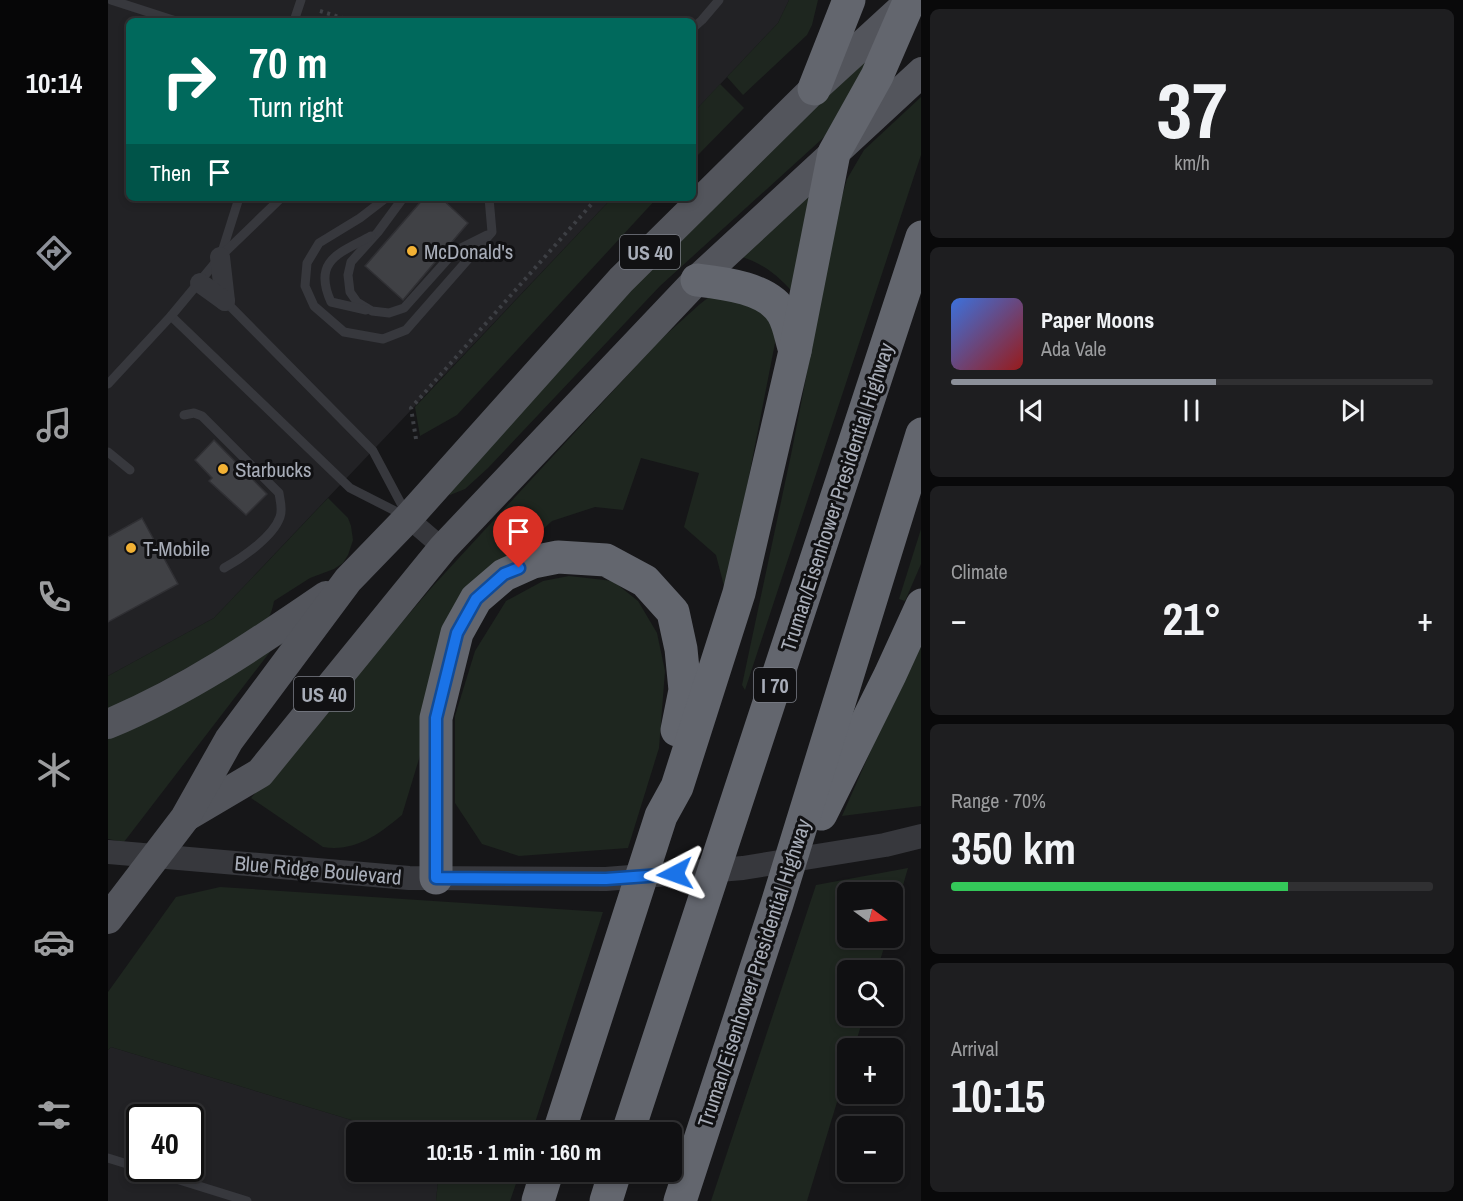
<!DOCTYPE html>
<meta charset="utf-8">
<style>
:root{--surface:#101012;--page:#1e1e20;--text:#f1f3f6;--muted:#9c9d9f;--line:#303032;--accent:#8c9099}
body{margin:0;font-family:"Archivo Narrow",sans-serif;background:var(--page);color:var(--text);height:100vh;display:flex;flex-direction:column;font-size:22px;white-space:nowrap}
*{box-sizing:border-box;margin:0}
p{font-size:20px;color:var(--muted)}
.icon{flex:none;width:33px;height:33px;fill:none;stroke:currentColor;stroke-width:2;stroke-linecap:round;stroke-linejoin:round}
.map{position:relative;flex:1;overflow:hidden}
.sheet{display:flex;flex-direction:column;gap:9px;padding:9px;background:#09090a;width:542px}
.sheet>*{flex:none}
.top-card{position:absolute;left:18px;top:18px;width:570px;height:183px;border-radius:9px;box-shadow:0 3px 9px #0003,0 0 0 2px var(--line);background:#00695c;color:#fff;overflow:hidden}
.needle{width:39px;rotate:105deg}
.fabs{position:absolute;left:729px;top:882px;display:grid;gap:12px}
.fabs a{display:grid;place-items:center;width:66px;height:66px;border-radius:9px;background:var(--surface);box-shadow:0 3px 9px #0003,0 0 0 2px var(--line);font-size:30px}
.speed{position:absolute;left:18px;top:1104px;display:flex;gap:12px;font-size:30px;font-weight:700;text-align:center}
.speed>*{display:grid;place-content:center;width:78px;height:78px;border-radius:50%;background:var(--surface);box-shadow:0 3px 9px #0003,0 0 0 2px var(--line);line-height:1}
.speed .limit{border:3px solid #111;border-radius:9px;background:#fff;color:#111}
.pin{position:absolute;display:grid;place-items:center;width:51px;height:51px;color:#fff;margin:-62px -26px;border-radius:50% 50% 50% 0;rotate:-45deg;box-shadow:0 0 6px #0007}
.pin .icon{rotate:45deg}
.me{position:absolute;width:66px;margin:-33px;rotate:266deg;stroke-linejoin:round;filter:drop-shadow(0 0 4px #0008)}
.turn{display:flex;align-items:center;gap:21px;height:126px;padding:0 24px;font-size:27px}
.turn .icon{width:78px;height:78px;stroke-width:2.5}
.turn b{display:block;font-size:42px;line-height:51px}
.then{display:flex;align-items:center;height:57px;padding:0 24px;background:#0003;gap:12px;font-size:22px}
.big{font-size:45px;font-weight:800;line-height:1.1}
.sheet .tile{flex:1;display:flex;flex-direction:column;justify-content:center;gap:9px;min-width:0;padding:0 21px;border-radius:9px;background:var(--page)}
.sheet .dial{align-items:center;gap:0}
.dial b{font-size:78px;line-height:1}
.song{display:flex;align-items:center;gap:18px}
.cover{width:72px;height:72px;border-radius:9px;background:linear-gradient(135deg,hsl(220 70% 55%),hsl(0 70% 35%))}
.played{height:6px;border-radius:3px;background:linear-gradient(90deg,var(--accent) 55%,var(--line) 55%)}
.keys{display:flex;justify-content:space-around;direction:ltr}
.heat{display:flex;justify-content:space-between;align-items:center;font-size:33px;direction:ltr}
.charge{height:9px;border-radius:4px;background:linear-gradient(90deg,#34c759 70%,var(--line) 0)}
.trip{position:absolute;left:238px;top:1122px;width:336px;height:60px;border-radius:9px;background:var(--surface);box-shadow:0 3px 9px #0003,0 0 0 2px var(--line);font-weight:800;line-height:60px;text-align:center}
main{display:flex;flex:1;min-height:0}
.menu{display:flex;flex-direction:column;width:108px;justify-content:space-around;align-items:center;background:#060607;color:var(--muted)}
.menu .icon{width:42px;height:42px}
.menu .selected{color:var(--accent)}
.menu b{font-size:27px;color:var(--text)}
.map>svg:first-child{display:block}
.built{fill:#222225;fill-rule:evenodd}
.green{fill:#1e261f}
.building{fill:#404145;stroke:#303034;stroke-width:1.5}
.lines{fill:none;stroke-linecap:round;stroke-linejoin:round}
.path{stroke:#3d3f44;stroke-width:4;stroke-dasharray:3 4.5;stroke-linecap:butt}
.service{stroke:#37383d;stroke-width:9}
.minor{stroke:#37383d;stroke-width:20}
.tertiary{stroke:#37383d;stroke-width:24}
.primary{stroke:#53555c;stroke-width:30}
.motorway{stroke:#63666e;stroke-width:33}
.route-casing{stroke:#114b97;stroke-width:15}
.route{stroke:#1a73e8;stroke-width:10}
.poi-dot{fill:#f2b134;stroke:#111113;stroke-width:2}
.labels{text-anchor:middle;dominant-baseline:central;stroke-width:6;stroke-linejoin:round;paint-order:stroke}
.shield{fill:#111113;stroke:#7b7e86;stroke-width:1.5}
.shield-label{font-size:20px;font-weight:bold;fill:#a8adb8}
.poi-label{font-size:21px;fill:#a8adb8;stroke:#111113;text-anchor:start}
.street-label{font-size:21px;fill:#a8adb8;stroke:#111113}
</style>
<main>
<nav class="menu">
<b>10:14</b>
<svg class="icon selected" aria-label="directions" viewBox="0 0 24 24"><path d="M12 3l9 9-9 9-9-9zM9 14v-3h6M13 9l2 2-2 2"/></svg>
<svg class="icon" aria-label="music" viewBox="0 0 24 24"><path d="M9 18V5l10-2v13"/><circle cx="6" cy="18" r="3"/><circle cx="16" cy="16" r="3"/></svg>
<svg class="icon" aria-label="phone" viewBox="0 0 24 24"><path d="M5 4h4l2 5-3 2q2 4 5 5l2-3 5 2v4C11 20 4 13 5 4z"/></svg>
<svg class="icon" aria-label="climate" viewBox="0 0 24 24"><path d="M12 3v18M4 7l16 10M4 17L20 7"/></svg>
<svg class="icon" aria-label="car" viewBox="0 0 24 24"><path d="M5 17H2v-5l4-1 3-4h7l3 4 3 1v5h-3M9 17h6M6 11h13"/><circle cx="7" cy="17" r="2"/><circle cx="17" cy="17" r="2"/></svg>
<svg class="icon" aria-label="filters" viewBox="0 0 24 24"><path d="M4 7h16M4 17h16"/><circle cx="9" cy="7" r="2"/><circle cx="15" cy="17" r="2"/></svg>
</nav>
<div class="map">
<svg width="814" height="1201" viewBox="0 0 814 1201">
<rect width="100%" height="100%" fill="#161618"/>
<!-- built -->
<g class="built">
<polygon points="0,0 681,0 670,23 585,113 585,21 21,21 21,198 504,198 106,618 0,676"/>
<path d="M3,1047L283,1132H249V1172H331L328,1201H0V1050ZM32,1118H82V1168H32Z"/>
</g>
<!-- green -->
<g class="green">
<polygon points="681,0 710,0 704,25 699,35 635,95 619,77 670,23"/>
<polygon points="785,27 725,129 552,286 380,468 357,489 342,495 340,492 562,246"/>
<polygon points="612,84 636,108 585,160 585,113"/>
<polygon points="813,97 813,155 637,690 634,685 684,450 731,207 739,179 756,150"/>
<path d="M712,183L689,297C673,278 656,263 631,256Z"/>
<polygon points="504,198 549,198 349,415 312,436 307,407"/>
<path d="M614,295L656,311L667,331V343L618,594L608,555L576,527L591,473L533,458L515,510L487,507L444,521L399,562L354,617L294,815C270,835 247,852 215,847L143,798L325,586L552,340L592,304L601,297Z"/>
<path d="M220,498L240,518L243,526L245,540L240,555L235,563L226,569L202,578L166,601C164,612 161,620 152,628L0,711V676L106,618Z"/>
<polygon points="813,529 813,564 797,601 791,599"/>
<polygon points="461,576 505,581 530,601 549,633 557,671 551,748 520,848 411,856 374,844 347,803 347,716 367,651 398,601 435,581"/>
<polygon points="813,636 813,806 734,816"/>
<polygon points="168,644 16,842 0,839 0,737"/>
<polygon points="800,868 785,920 784,892 740,892 740,938 779,938 769,970 740,970 740,1016 756,1016 746,1048 740,1048 739,1069 699,1201 603,1201 708,885"/>
<polygon points="112,887 495,912 424,1132 283,1132 3,1047 0,1050 0,992 68,897"/>
<polygon points="331,1172 412,1172 402,1201 328,1201"/>
</g>
<!-- building -->
<g class="building">
<polygon points="316,198 333,198 360,223 295,300 257,266"/>
<polygon points="106,440 159,494 138,515 101,481 104,478 87,460"/>
<polygon points="34,518 70,584 0,622 0,537"/>
</g>
<g class="lines">
<!-- path -->
<g class="path">
<polyline points="212,11 244,21"/>
<polyline points="308,439 303,408 489,198"/>
</g>
<!-- service -->
<g class="service">
<polyline points="3,0 68,21"/>
<polyline points="186,21 193,0"/>
<polyline points="585,28 594,20 611,0"/>
<polyline points="278,198 252,218 211,243 199,263 197,286 206,306 236,332 275,339 298,330 384,232 381,198"/>
<polyline points="295,198 270,232 243,262 240,275 242,292 249,302 264,311 281,313 296,308 347,251 379,235"/>
<polyline points="113,255 131,198"/>
<polyline points="117,301 265,451 298,513"/>
<path d="M258,310L223,302C204,260 232,253 263,236"/>
<polyline points="63,316 242,488 297,516"/>
<polyline points="0,384 63,316 112,257 173,198"/>
<path d="M76,415L86,413L94,416L171,493C172,501 175,509 172,517C165,537 134,558 116,568"/>
<polyline points="0,452 22,470"/>
<polyline points="0,1158 32,1168"/>
<polyline points="33,1168 139,1201"/>
</g>
<!-- minor -->
<g class="minor">
<polyline points="112,257 117,301"/>
<polyline points="92,283 117,301"/>
<polyline points="300,518 335,548"/>
</g>
<!-- tertiary -->
<polyline class="tertiary" points="0,852 301,878 498,879 635,868 777,845 814,836"/>
<!-- primary -->
<g class="primary">
<path d="M0,724C79,691 148,644 218,596"/>
<polyline points="79,816 152,773 335,548 589,280 814,72"/>
<polyline points="0,919 77,818 121,740 240,580 300,518 513,280 706,89 801,2"/>
</g>
<!-- motorway -->
<g class="motorway">
<polyline points="706,89 741,0"/>
<path d="M589,280C615,283 661,288 675,314C681,324 683,339 687,351"/>
<polyline points="713,814 782,675 814,605"/>
<polyline points="328,878 328,718 349,633 368,599 396,575 425,562 450,557 498,560 537,581 565,612 573,649 577,690 569,730"/>
<polyline points="451,1132 553,816 569,787 631,593 687,351 726,153 769,76 801,2"/>
<polyline points="520,1132 814,237"/>
<polyline points="430,1201 439,1172"/>
<polyline points="498,1201 507,1172"/>
<polyline points="572,1201 669,904 814,434"/>
</g>
</g>
<g class="lines">
<defs>
<polyline id="route" points="411,568 396,574 368,599 349,633 328,718 328,878 498,879 567,874"/>
</defs>
<!-- route casing -->
<use href="#route" class="route-casing"/>
<!-- route -->
<use href="#route" class="route"/>
</g>
<!-- markers -->
<g class="poi-dot">
<circle cx="304" cy="251" r="6"/>
<circle cx="115" cy="469" r="6"/>
<circle cx="23" cy="548" r="6"/>
</g>
<g class="labels">
<!-- shield labels -->
<g class="shield">
<rect x="512" y="235" width="60" height="34" rx="4.5"/>
<rect x="646" y="668" width="42" height="34" rx="4.5"/>
<rect x="186" y="677" width="60" height="34" rx="4.5"/>
</g>
<g class="shield-label">
<text x="542" y="252">US 40</text>
<text x="667" y="685">I 70</text>
<text x="216" y="694">US 40</text>
</g>
<!-- poi labels -->
<g class="poi-label">
<text x="316" y="251">McDonald's</text>
<text x="127" y="469">Starbucks</text>
<text x="35" y="548">T-Mobile</text>
</g>
<!-- street labels -->
<g class="street-label">
<text transform="translate(729 497) rotate(-72)">Truman/Eisenhower Presidential Highway</text>
<text transform="translate(210 870) rotate(5)">Blue Ridge Boulevard</text>
<text transform="translate(646 973) rotate(-72)">Truman/Eisenhower Presidential Highway</text>
</g>
</g>
</svg>
<div class="fabs">
<a><svg class="needle" viewBox="-14 -14 28 28"><path d="M0-13l5 13h-10z" fill="#e53935"/><path d="M0 13l5-13h-10z" fill="#9c9d9f"/></svg></a>
<a><svg class="icon" aria-label="search" viewBox="0 0 24 24"><circle cx="10" cy="10" r="6"/><path d="M15 15l6 6"/></svg></a>
<a>+</a>
<a>−</a>
</div>
<div class="speed"><div class="limit">40</div></div>
<div class="pin" style="left:411px;top:568px;background:#d93025"><svg class="icon" aria-label="arrive" viewBox="0 0 24 24"><path d="M6 21V4h12l-3 4 3 4H6"/></svg></div>
<svg class="me" style="left:567px;top:874px" viewBox="-20 -20 40 40"><path d="M0-17L14 15 0 8-14 15z" fill="#1a73e8" stroke="#fff" stroke-width="4"/></svg>
<div class="trip">10:15 · 1 min · 160 m</div>
<div class="top-card">
<div class="turn"><svg class="icon" aria-label="right" viewBox="0 0 24 24"><path d="M7 20v-9h11M14 6l5 5-5 5"/></svg><div><b>70 m</b>Turn right</div></div>
<div class="then">Then<svg class="icon" aria-label="arrive" viewBox="0 0 24 24"><path d="M6 21V4h12l-3 4 3 4H6"/></svg></div>
</div>
</div>
<section class="sheet">
<div class="tile dial"><b>37</b><p>km/h</p></div>
<div class="tile">
<div class="song"><i class="cover"></i><div><b>Paper Moons</b><p>Ada Vale</p></div></div>
<div class="played"></div>
<div class="keys"><svg class="icon" aria-label="previous" viewBox="0 0 24 24"><path d="M18 5L8 12l10 7zM5 5v14"/></svg><svg class="icon" aria-label="pause" viewBox="0 0 24 24"><path d="M8 5v14M16 5v14"/></svg><svg class="icon" aria-label="next" viewBox="0 0 24 24"><path d="M6 5l10 7-10 7zM19 5v14"/></svg></div>
</div>
<div class="tile"><p>Climate</p>
<div class="heat"><a>−</a><b class="big">21°</b><a>+</a></div>
</div>
<div class="tile"><p>Range · 70%</p><b class="big">350 km</b><div class="charge"></div></div>
<div class="tile"><p>Arrival</p><b class="big">10:15</b></div>
</section>
</main>
